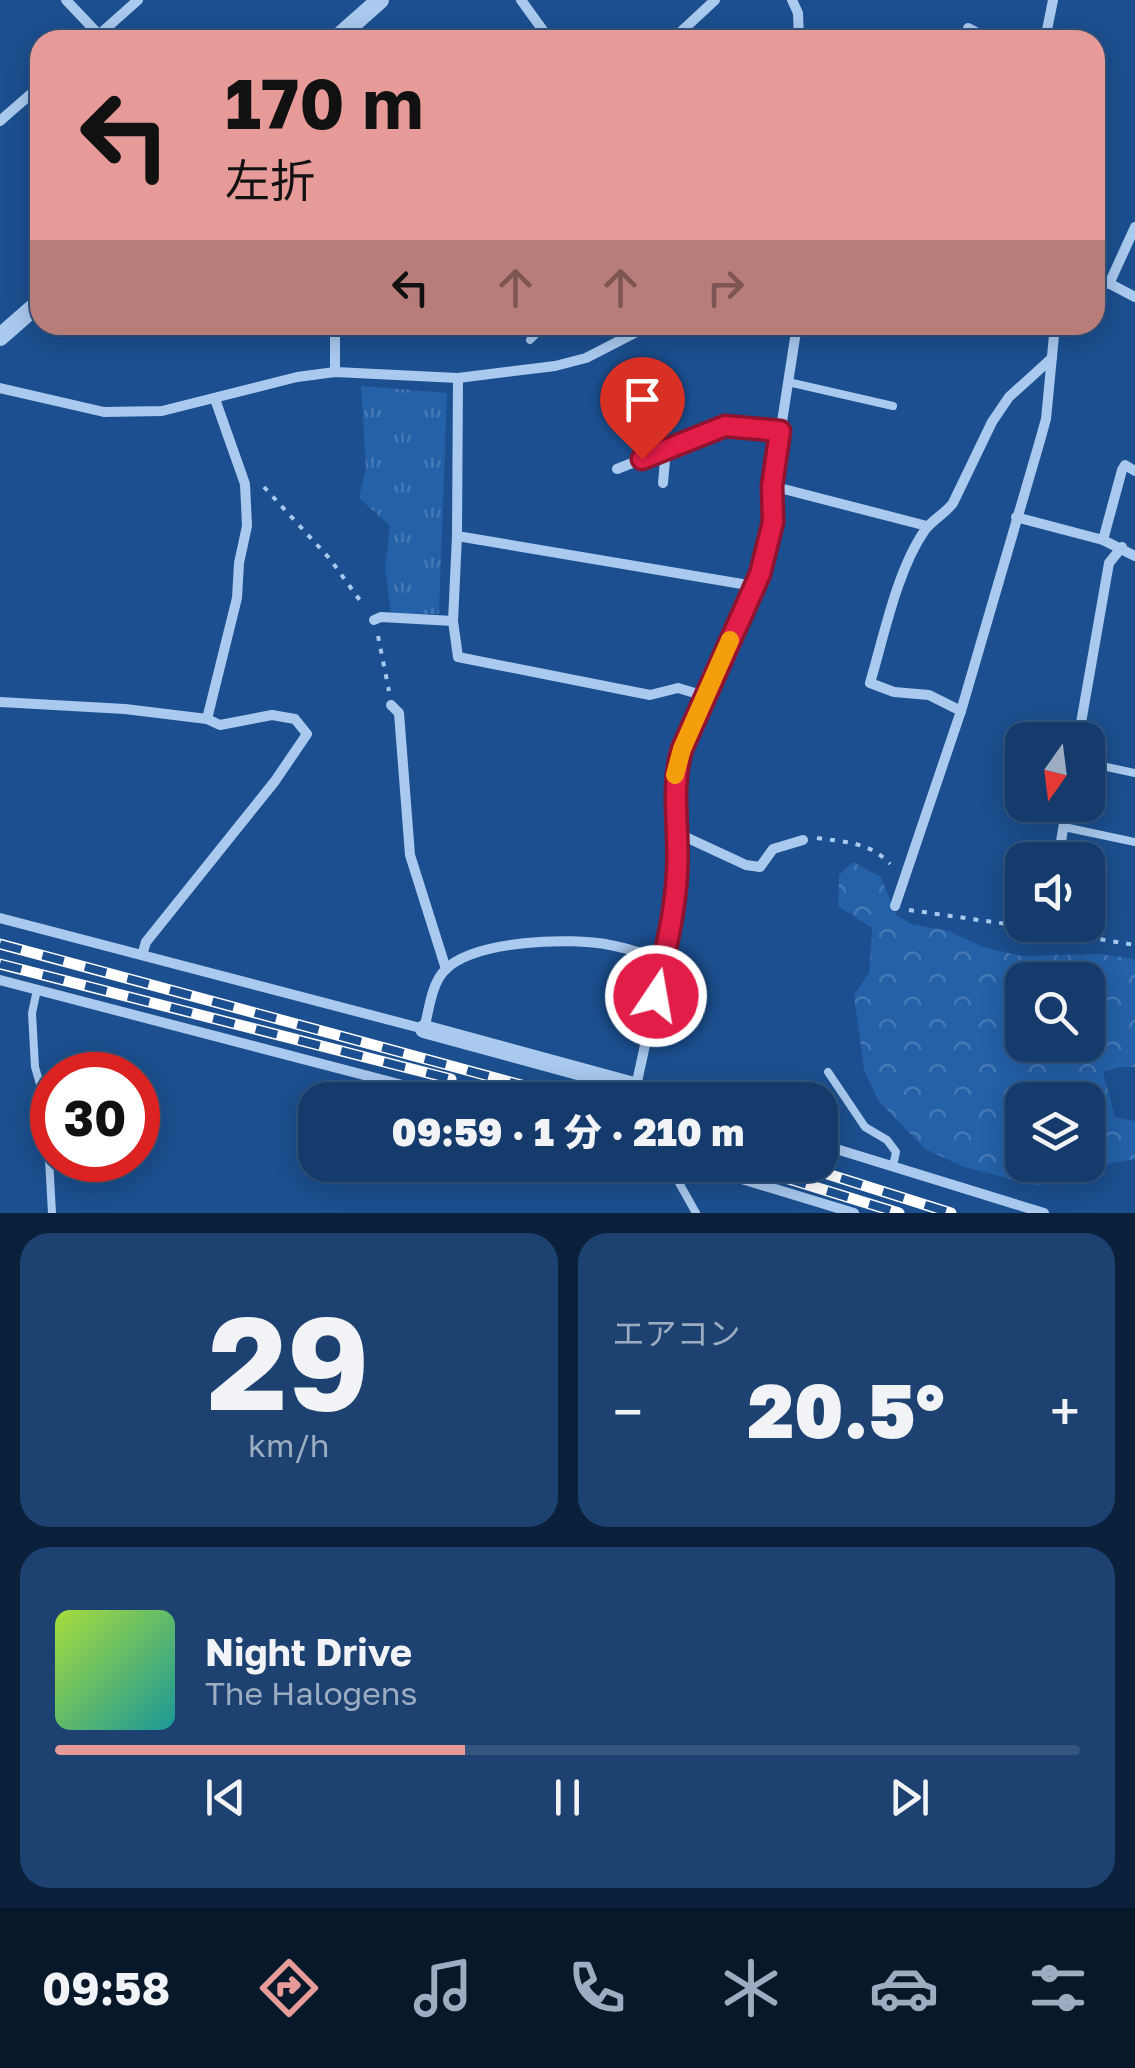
<!DOCTYPE html>
<html lang="ja">
<meta charset="utf-8">
<style>
:root{--surface:#143b6b;--page:#1d4271;--text:#f1f3f6;--muted:#9dadc1;--line:#33557e;--accent:#e69b98}
body{margin:0;font-family:"Golos Text","Noto Sans JP",sans-serif;background:var(--page);color:var(--text);height:100vh;display:flex;flex-direction:column;font-size:38px;white-space:nowrap}
*{box-sizing:border-box;margin:0}
p{font-size:32px;color:var(--muted)}
.icon{flex:none;width:55px;height:55px;fill:none;stroke:currentColor;stroke-width:2;stroke-linecap:round;stroke-linejoin:round}
.map{position:relative;height:1213px;overflow:hidden}
.drawer{display:flex;flex-direction:column;gap:20px;padding:20px;background:#0b203b;flex:1}
.drawer>*{flex:none}
.top-card{position:absolute;left:30px;top:30px;width:1075px;height:305px;border-radius:30px;box-shadow:0 5px 25px #0003,0 0 0 2px var(--line);background:#e69b98;color:#111;overflow:hidden}
.needle{width:65px;rotate:194deg}
.fabs{position:absolute;left:1005px;top:722px;display:grid;gap:20px}
.fabs a{display:grid;place-items:center;width:100px;height:100px;border-radius:20px;background:var(--surface);box-shadow:0 5px 25px #0003,0 0 0 2px var(--line);font-size:50px}
.speed{position:absolute;left:30px;top:1052px;display:flex;gap:20px;font-size:50px;font-weight:700;text-align:center}
.speed>*{display:grid;place-content:center;width:130px;height:130px;border-radius:50%;background:var(--surface);box-shadow:0 5px 25px #0003,0 0 0 2px var(--line);line-height:1}
.speed .limit{border:15px solid #d22;background:#fff;color:#111}
.pin{position:absolute;display:grid;place-items:center;width:85px;height:85px;color:#fff;margin:-102px -42px;border-radius:50% 50% 50% 0;rotate:-45deg;box-shadow:0 0 10px #0007}
.pin .icon{rotate:45deg}
.me{position:absolute;width:110px;margin:-55px;rotate:12deg;stroke-linejoin:round;filter:drop-shadow(0 0 8px #0008)}
.turn{display:flex;align-items:center;gap:35px;height:210px;padding:0 30px;font-size:45px}
.turn .icon{width:130px;height:130px;stroke-width:2.5}
.turn b{display:block;font-size:70px;line-height:85px}
.lanes{display:flex;align-items:center;height:95px;padding:0 30px;background:#0003;justify-content:center;gap:50px;direction:ltr}
.lanes .off{opacity:.35}
.big{font-size:75px;font-weight:800;line-height:1.1}
.drawer .widget{flex:1;display:flex;flex-direction:column;justify-content:center;gap:15px;min-width:0;padding:0 35px;border-radius:30px;background:var(--page)}
.drawer .dial{align-items:center;gap:0}
.dial b{font-size:130px;line-height:1}
.song{display:flex;align-items:center;gap:30px}
.cover{width:120px;height:120px;border-radius:15px;background:linear-gradient(135deg,hsl(80 70% 55%),hsl(180 70% 35%))}
.played{height:10px;border-radius:5px;background:linear-gradient(90deg,var(--accent) 40%,var(--line) 40%)}
.keys{display:flex;justify-content:space-around;direction:ltr}
.heat{display:flex;justify-content:space-between;align-items:center;font-size:55px;direction:ltr}
.drawer .tiles{flex:1;display:grid;gap:20px;grid-template-columns:1fr 1fr}
.widget:last-child{grid-column:span 2}
.trip{position:absolute;left:298px;top:1082px;width:540px;height:100px;border-radius:30px;background:var(--surface);box-shadow:0 5px 25px #0003,0 0 0 2px var(--line);font-weight:800;line-height:100px;text-align:center}
.menu{display:flex;height:160px;justify-content:space-around;align-items:center;background:#08182b;color:var(--muted)}
.menu .icon{width:70px;height:70px}
.menu .active{color:var(--accent)}
.menu b{font-size:45px;color:var(--text)}
.map>svg:first-child{display:block}
.forest{fill:url(#forest-crowns);fill-rule:evenodd}
.park{fill:url(#park-tufts)}
.lines{fill:none;stroke-linecap:round;stroke-linejoin:round}
.path{stroke:#a9c9ee;stroke-width:4;stroke-dasharray:5 8;stroke-linecap:butt}
.service{stroke:#a9c9ee;stroke-width:8}
.minor{stroke:#a9c9ee;stroke-width:10}
.tertiary{stroke:#a9c9ee;stroke-width:18}
.rail-casing{stroke:#fff;stroke-width:11}
.rail{stroke:#1b4f8f;stroke-width:8;stroke-dasharray:22;stroke-linecap:butt}
.route-casing{stroke:#92132f;stroke-width:25}
.route{stroke:#e11d48;stroke-width:18}
.slow{stroke:#f59e0b;stroke-width:18}
</style>
<div class="map">
<svg width="1135" height="1213" viewBox="0 0 1135 1213">
<defs>
<pattern id="forest-crowns" width="20" height="18" patternUnits="userSpaceOnUse" patternTransform="scale(2.5)"><rect width="20" height="18" fill="#2461a8"/><path d="M2 6a3 3 0 1 1 6 0M12 15a3 3 0 1 1 6 0" fill="none" stroke="#4579b5"/></pattern>
<pattern id="park-tufts" width="24" height="20" patternUnits="userSpaceOnUse" patternTransform="scale(2.5)"><rect width="24" height="20" fill="#2461a8"/><path d="M3 7l-1-3M5 7V3M7 7l1-3M15 17l-1-3M17 17v-4M19 17l1-3" fill="none" stroke="#4579b5"/></pattern>
</defs>
<rect width="100%" height="100%" fill="#1b4f8f"/>
<!-- forest -->
<path class="forest" d="M853,862L881,877L896,915L911,924L949,931L983,947L1021,956L1098,954L1135,959V1067H1121L1103,1072L1115,1117L1135,1121V1159L1065,1171L1039,1186L964,1167L925,1149L878,1100L864,1070L854,995L869,973L872,928L838,906L839,875ZM1022,980H1088V1045H1022ZM1022,1100H1088V1165H1022Z"/>
<!-- park -->
<polygon class="park" points="361,386 447,393 439,614 391,614 385,568 390,526 359,498 366,468"/>
<g class="lines">
<!-- path -->
<g class="path">
<polyline points="264,487 330,559 364,606"/>
<polyline points="378,636 389,691"/>
<path d="M817,838C845,842 870,842 890,864"/>
<polyline points="909,910 1028,927"/>
<polyline points="1062,933 1135,945"/>
</g>
<!-- service -->
<g class="service">
<polyline points="530,340 545,325"/>
<polyline points="788,382 893,406"/>
<polyline points="1088,763 1135,773"/>
<polyline points="1064,827 1135,842"/>
<polyline points="37,990 32,1013 35,1067 46,1105 52,1213"/>
<polyline points="828,1072 865,1127 887,1140 896,1152 893,1166"/>
<polyline points="669,1165 696,1213"/>
</g>
<!-- minor -->
<g class="minor">
<polyline points="66,0 103,39"/>
<polyline points="521,0 550,40"/>
<polyline points="792,0 798,13 799,40"/>
<polyline points="968,28 991,40"/>
<polyline points="93,40 138,0"/>
<polyline points="672,40 715,0"/>
<polyline points="1045,40 1053,0"/>
<polyline points="0,121 40,86"/>
<polyline points="1095,276 1135,297"/>
<polyline points="1109,284 1135,227"/>
<polyline points="335,325 335,372"/>
<polyline points="458,378 457,536 453,621 458,657 650,695 678,688 705,696"/>
<polyline points="0,388 104,412 162,411 297,377 335,372 458,378 555,366 586,358 650,325"/>
<polyline points="617,469 725,426 780,431"/>
<polyline points="663,483 666,449"/>
<polyline points="772,486 927,526"/>
<polyline points="1016,517 1103,540 1135,556"/>
<polyline points="457,536 754,586"/>
<polyline points="1103,540 1122,470 1125,465 1135,471"/>
<polyline points="374,620 381,617 453,621"/>
<polyline points="0,702 125,709 207,719 237,598 239,563 247,526 245,484 215,399"/>
<polyline points="391,705 399,713 410,855 446,969"/>
<path d="M961,711L929,695L894,692L870,683C884,636 897,570 925,530C933,519 945,514 953,503L992,422L1009,397L1052,358"/>
<polyline points="1078,740 1109,563 1122,547"/>
<polyline points="677,833 746,865 760,867 773,849 803,840"/>
<polyline points="1058,860 1067,805"/>
<polyline points="895,906 961,711 1039,444 1046,419 1055,325"/>
<path d="M0,918L424,1029C429,1011 431,984 445,970C474,940 571,937 610,945C628,948 646,955 663,960"/>
<polyline points="1046,930 1047,925"/>
<polyline points="142,955 146,942 275,781 307,734 295,719 272,715 220,725 207,719"/>
<polyline points="0,980 460,1100"/>
<polyline points="637,1087 678,1100"/>
<polyline points="633,1100 673,917 677,871 675,772 681,749 759,574 773,522 772,486 797,325"/>
<polyline points="820,1144 1044,1213"/>
<polyline points="696,1165 854,1213"/>
</g>
<!-- tertiary -->
<g class="tertiary">
<polyline points="335,40 380,0"/>
<polyline points="0,337 40,302"/>
<polyline points="424,1029 637,1087"/>
</g>
<defs>
<g id="rail">
<polyline points="0,944 577,1100"/>
<polyline points="0,964 451,1079"/>
<polyline points="743,1165 899,1213"/>
<polyline points="799,1165 951,1213"/>
</g>
</defs>
<!-- rail casing -->
<use href="#rail" class="rail-casing"/>
<!-- rail -->
<use href="#rail" class="rail"/>
</g>
<g class="lines">
<defs>
<path id="route" d="M642,459L725,426L780,431L772,486L773,522L760,574L682,749C670,789 680,831 677,873C675,915 664,955 656,996"/>
</defs>
<!-- route casing -->
<use href="#route" class="route-casing"/>
<!-- route -->
<use href="#route" class="route"/>
<!-- slow -->
<polyline class="slow" points="675,775 682,749 730,640"/>
</g>
</svg>
<div class="fabs">
<a><svg class="needle" viewBox="-14 -14 28 28"><path d="M0-13l5 13h-10z" fill="#e53935"/><path d="M0 13l5-13h-10z" fill="#9dadc1"/></svg></a>
<a><svg class="icon" aria-label="sound" viewBox="0 0 24 24"><path d="M4 9h4l5-4v14l-5-4H4zM17 9q2 3 0 6"/></svg></a>
<a><svg class="icon" aria-label="search" viewBox="0 0 24 24"><circle cx="10" cy="10" r="6"/><path d="M15 15l6 6"/></svg></a>
<a><svg class="icon" aria-label="layers" viewBox="0 0 24 24"><path d="M12 4l9 5-9 5-9-5zM3 14l9 5 9-5"/></svg></a>
</div>
<div class="speed"><div class="limit">30</div></div>
<div class="pin" style="left:642px;top:459px;background:#d93025"><svg class="icon" aria-label="arrive" viewBox="0 0 24 24"><path d="M6 21V4h12l-3 4 3 4H6"/></svg></div>
<svg class="me" style="left:656px;top:996px" viewBox="-20 -20 40 40"><circle r="17" fill="#e11d48" stroke="#fff" stroke-width="3"/><path d="M0-11L8 9 0 5-8 9z" fill="#fff"/></svg>
<div class="trip">09:59 · 1 分 · 210 m</div>
<div class="top-card">
<div class="turn"><svg class="icon" aria-label="left" viewBox="0 0 24 24"><path d="M17 20v-9H6M10 6l-5 5 5 5"/></svg><div><b>170 m</b>左折</div></div>
<div class="lanes"><svg class="icon" aria-label="left" viewBox="0 0 24 24"><path d="M17 20v-9H6M10 6l-5 5 5 5"/></svg><svg class="icon off" aria-label="ahead" viewBox="0 0 24 24"><path d="M12 20V5M6 11l6-6 6 6"/></svg><svg class="icon off" aria-label="ahead" viewBox="0 0 24 24"><path d="M12 20V5M6 11l6-6 6 6"/></svg><svg class="icon off" aria-label="right" viewBox="0 0 24 24"><path d="M7 20v-9h11M14 6l5 5-5 5"/></svg></div>
</div>
</div>
<section class="drawer">
<div class="tiles">
<div class="widget dial"><b>29</b><p>km/h</p></div>
<div class="widget"><p>エアコン</p>
<div class="heat"><a>−</a><b class="big">20.5°</b><a>+</a></div>
</div>
<div class="widget">
<div class="song"><i class="cover"></i><div><b>Night Drive</b><p>The Halogens</p></div></div>
<div class="played"></div>
<div class="keys"><svg class="icon" aria-label="previous" viewBox="0 0 24 24"><path d="M18 5L8 12l10 7zM5 5v14"/></svg><svg class="icon" aria-label="pause" viewBox="0 0 24 24"><path d="M8 5v14M16 5v14"/></svg><svg class="icon" aria-label="next" viewBox="0 0 24 24"><path d="M6 5l10 7-10 7zM19 5v14"/></svg></div>
</div>
</div>
</section>
<nav class="menu">
<b>09:58</b>
<svg class="icon active" aria-label="directions" viewBox="0 0 24 24"><path d="M12 3l9 9-9 9-9-9zM9 14v-3h6M13 9l2 2-2 2"/></svg>
<svg class="icon" aria-label="music" viewBox="0 0 24 24"><path d="M9 18V5l10-2v13"/><circle cx="6" cy="18" r="3"/><circle cx="16" cy="16" r="3"/></svg>
<svg class="icon" aria-label="phone" viewBox="0 0 24 24"><path d="M5 4h4l2 5-3 2q2 4 5 5l2-3 5 2v4C11 20 4 13 5 4z"/></svg>
<svg class="icon" aria-label="climate" viewBox="0 0 24 24"><path d="M12 3v18M4 7l16 10M4 17L20 7"/></svg>
<svg class="icon" aria-label="car" viewBox="0 0 24 24"><path d="M5 17H2v-5l4-1 3-4h7l3 4 3 1v5h-3M9 17h6M6 11h13"/><circle cx="7" cy="17" r="2"/><circle cx="17" cy="17" r="2"/></svg>
<svg class="icon" aria-label="filters" viewBox="0 0 24 24"><path d="M4 7h16M4 17h16"/><circle cx="9" cy="7" r="2"/><circle cx="15" cy="17" r="2"/></svg>
</nav>
